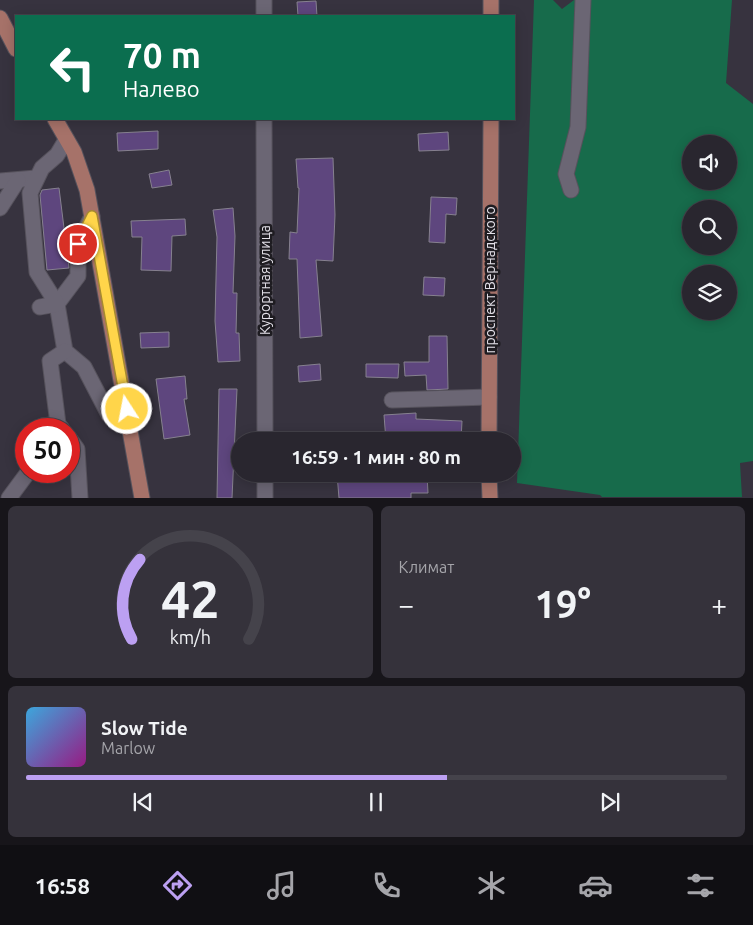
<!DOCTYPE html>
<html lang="ru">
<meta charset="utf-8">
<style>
:root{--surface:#29262f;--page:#35323b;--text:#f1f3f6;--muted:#a5a5aa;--line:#45434b;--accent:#bca0f2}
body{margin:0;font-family:Ubuntu,sans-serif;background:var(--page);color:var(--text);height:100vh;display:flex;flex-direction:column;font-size:19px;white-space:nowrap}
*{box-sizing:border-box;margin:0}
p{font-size:16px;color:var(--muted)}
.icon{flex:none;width:28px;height:28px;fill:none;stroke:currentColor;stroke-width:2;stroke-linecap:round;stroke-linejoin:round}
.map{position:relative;height:498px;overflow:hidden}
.sheet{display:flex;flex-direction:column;gap:8px;padding:8px;background:#17151a;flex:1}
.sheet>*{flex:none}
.top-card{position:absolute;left:15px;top:15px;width:500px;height:105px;border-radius:0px;box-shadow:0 2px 12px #0003,0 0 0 1px var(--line);background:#0b6e4f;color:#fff;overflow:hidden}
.fabs{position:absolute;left:682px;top:135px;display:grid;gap:10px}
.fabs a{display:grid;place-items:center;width:55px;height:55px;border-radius:50%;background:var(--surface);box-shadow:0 2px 12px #0003,0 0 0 1px var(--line);font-size:25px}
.speed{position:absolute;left:15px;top:418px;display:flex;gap:10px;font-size:25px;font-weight:700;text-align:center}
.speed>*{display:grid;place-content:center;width:65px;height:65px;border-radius:50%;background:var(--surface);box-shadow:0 2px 12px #0003,0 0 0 1px var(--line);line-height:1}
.speed .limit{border:8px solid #d22;background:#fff;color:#111}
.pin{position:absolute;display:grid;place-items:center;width:42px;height:42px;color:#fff;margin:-21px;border:2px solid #fff;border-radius:50%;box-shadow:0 1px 5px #0007}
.me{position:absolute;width:55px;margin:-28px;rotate:349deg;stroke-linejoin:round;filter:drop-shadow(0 0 4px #0008)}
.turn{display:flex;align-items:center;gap:18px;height:105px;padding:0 25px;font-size:22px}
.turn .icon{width:65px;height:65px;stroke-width:2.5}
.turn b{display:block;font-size:35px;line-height:42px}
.big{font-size:38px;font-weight:700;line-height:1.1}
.sheet .widget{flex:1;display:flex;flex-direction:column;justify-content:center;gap:8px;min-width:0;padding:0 18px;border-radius:8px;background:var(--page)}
.sheet .dial{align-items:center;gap:0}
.dial svg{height:130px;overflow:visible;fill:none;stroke:var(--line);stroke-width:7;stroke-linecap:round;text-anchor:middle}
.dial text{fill:var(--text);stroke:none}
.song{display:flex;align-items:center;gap:15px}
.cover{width:60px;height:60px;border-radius:8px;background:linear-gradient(135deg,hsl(200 70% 55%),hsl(310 70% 35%))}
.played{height:5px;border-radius:2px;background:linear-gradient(90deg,var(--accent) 60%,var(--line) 60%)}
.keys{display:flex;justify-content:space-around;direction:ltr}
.heat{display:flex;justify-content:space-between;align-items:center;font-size:28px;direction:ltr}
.sheet .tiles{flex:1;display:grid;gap:8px;grid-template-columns:1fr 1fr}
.widget:last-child{grid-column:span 2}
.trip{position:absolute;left:231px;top:432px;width:290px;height:50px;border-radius:25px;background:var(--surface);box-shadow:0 2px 12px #0003,0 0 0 1px var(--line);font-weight:700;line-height:50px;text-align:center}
.menu{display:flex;height:80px;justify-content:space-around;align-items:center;background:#100f13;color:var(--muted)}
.menu .icon{width:35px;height:35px}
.menu .on{color:var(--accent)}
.menu b{font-size:22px;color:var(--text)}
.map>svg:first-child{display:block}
.forest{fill:#176b4b;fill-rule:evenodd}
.building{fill:#5e467e;stroke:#86818f}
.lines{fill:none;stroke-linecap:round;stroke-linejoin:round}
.minor-casing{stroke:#56525c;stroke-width:17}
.major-casing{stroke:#56525c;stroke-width:17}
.minor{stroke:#6b6674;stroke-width:15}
.major{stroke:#a67269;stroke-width:15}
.route-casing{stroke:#a68a30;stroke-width:12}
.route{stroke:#ffd54a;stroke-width:9}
.labels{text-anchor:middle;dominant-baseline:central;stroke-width:5;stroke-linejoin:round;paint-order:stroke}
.street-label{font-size:14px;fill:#e4e1e9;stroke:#1e1c21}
</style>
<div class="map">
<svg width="753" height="498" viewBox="0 0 753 498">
<rect width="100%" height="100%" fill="#37333f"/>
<!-- forest -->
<path class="forest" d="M534,0H553L562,9L574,0H732L726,83L753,104V461L740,463L742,497H602L600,495L517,483ZM691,144H729V181H691ZM691,209H729V246H691ZM691,274H729V311H691Z"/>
<!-- building -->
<g class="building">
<polygon points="316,1 317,16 298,16 297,2"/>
<polygon points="158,131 158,149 118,151 117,133"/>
<polygon points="448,132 449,150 419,151 418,134"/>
<polygon points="333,158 335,215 333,261 316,260 322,336 300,338 297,259 289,259 290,232 297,233 299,188 298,188 296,159"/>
<polygon points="169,170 172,185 152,188 149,174"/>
<polygon points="59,188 69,268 47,270 40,195 42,190"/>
<polygon points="431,197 457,198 456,215 446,214 445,243 429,242"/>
<polygon points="233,208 235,236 233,293 237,293 236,333 239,333 240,361 218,362 215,321 217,237 213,210"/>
<polygon points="185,219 186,235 172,236 171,271 141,270 142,237 132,237 131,221"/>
<polygon points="424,277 445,278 444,296 423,295"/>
<polygon points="169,332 169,347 141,348 140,333"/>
<polygon points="429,336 447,336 448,389 427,390 426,375 405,376 404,362 429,362"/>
<polygon points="320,364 321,380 299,382 298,366"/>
<polygon points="366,364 399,364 398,378 366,377"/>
<polygon points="185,376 187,399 184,399 190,435 164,439 156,379"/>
<polygon points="219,389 237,389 232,498 217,498"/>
<polygon points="416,413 416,419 462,421 461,441 386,441 384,415"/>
<polygon points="337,474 427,474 428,493 411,493 411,498 339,498"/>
</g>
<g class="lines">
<defs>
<g id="minor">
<polyline points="264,0 264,16"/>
<polyline points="264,119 265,441"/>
<polyline points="0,181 36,178"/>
<polyline points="571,190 566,174 578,127 583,0"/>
<polyline points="0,208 18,180"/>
<polyline points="92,216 78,244 78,276 57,304 65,351 84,367 109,415 131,426"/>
<polyline points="40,307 57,304 37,272 30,193 42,168 57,155 66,140"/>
<polyline points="392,400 489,397"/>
<polyline points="42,429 43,426 58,424"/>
<polyline points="62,429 58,424 50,361 65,351"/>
<polyline points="69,438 77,449 80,498"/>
<polyline points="265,474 265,498"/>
<polyline points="9,498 29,471"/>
</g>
<g id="major">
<polyline points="491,16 491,0"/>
<polyline points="0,18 16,49"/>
<polyline points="55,119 74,152 87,190 142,498"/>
<polyline points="489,441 491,119"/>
<polyline points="489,474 490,498"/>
</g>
</defs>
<!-- minor casing -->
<use href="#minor" class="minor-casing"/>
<!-- major casing -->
<use href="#major" class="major-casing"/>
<!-- minor -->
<use href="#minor" class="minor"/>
<!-- major -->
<use href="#major" class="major"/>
</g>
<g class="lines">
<defs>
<polyline id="route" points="78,244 92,216 127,409"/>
</defs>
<!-- route casing -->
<use href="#route" class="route-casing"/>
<!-- route -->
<use href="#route" class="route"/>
</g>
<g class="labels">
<!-- street labels -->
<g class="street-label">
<text transform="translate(265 280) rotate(-90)">Курортная улица</text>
<text transform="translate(490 280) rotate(-90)">проспект Вернадского</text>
</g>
</g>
</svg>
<div class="fabs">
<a><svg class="icon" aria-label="sound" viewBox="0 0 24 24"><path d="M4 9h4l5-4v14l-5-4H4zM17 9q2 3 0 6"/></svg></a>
<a><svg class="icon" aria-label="search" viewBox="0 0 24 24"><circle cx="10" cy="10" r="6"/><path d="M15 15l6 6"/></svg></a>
<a><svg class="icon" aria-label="layers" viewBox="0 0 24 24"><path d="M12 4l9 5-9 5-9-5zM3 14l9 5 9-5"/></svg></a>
</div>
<div class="speed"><div class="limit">50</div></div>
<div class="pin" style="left:78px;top:244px;background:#d93025"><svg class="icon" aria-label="arrive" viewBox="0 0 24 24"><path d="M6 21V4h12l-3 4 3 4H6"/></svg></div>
<svg class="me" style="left:127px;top:409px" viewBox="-20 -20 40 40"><circle r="17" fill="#ffd54a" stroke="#fff" stroke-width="3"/><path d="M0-11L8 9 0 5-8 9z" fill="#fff"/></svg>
<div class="trip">16:59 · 1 мин · 80 m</div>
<div class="top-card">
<div class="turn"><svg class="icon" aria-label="left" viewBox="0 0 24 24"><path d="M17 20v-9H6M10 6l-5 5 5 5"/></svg><div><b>70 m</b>Налево</div></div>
</div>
</div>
<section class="sheet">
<div class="tiles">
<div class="widget dial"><svg viewBox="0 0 100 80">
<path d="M14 69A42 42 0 1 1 86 69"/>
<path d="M14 69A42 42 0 0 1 19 20" stroke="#bca0f2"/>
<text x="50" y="56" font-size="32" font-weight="700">42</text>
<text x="50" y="72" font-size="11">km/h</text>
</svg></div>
<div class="widget"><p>Климат</p>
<div class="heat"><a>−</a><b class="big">19°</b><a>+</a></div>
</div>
<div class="widget">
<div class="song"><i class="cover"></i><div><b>Slow Tide</b><p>Marlow</p></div></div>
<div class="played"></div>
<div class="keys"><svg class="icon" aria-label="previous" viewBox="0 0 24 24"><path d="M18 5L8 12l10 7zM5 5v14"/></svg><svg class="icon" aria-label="pause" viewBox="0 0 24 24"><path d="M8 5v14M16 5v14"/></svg><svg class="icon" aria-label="next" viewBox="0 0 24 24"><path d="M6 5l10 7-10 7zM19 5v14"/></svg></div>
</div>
</div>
</section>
<nav class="menu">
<b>16:58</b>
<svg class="icon on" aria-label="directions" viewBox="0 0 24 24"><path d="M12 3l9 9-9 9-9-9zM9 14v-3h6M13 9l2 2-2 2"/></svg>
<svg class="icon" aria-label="music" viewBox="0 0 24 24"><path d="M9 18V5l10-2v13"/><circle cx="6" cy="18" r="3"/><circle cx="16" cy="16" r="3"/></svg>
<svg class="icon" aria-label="phone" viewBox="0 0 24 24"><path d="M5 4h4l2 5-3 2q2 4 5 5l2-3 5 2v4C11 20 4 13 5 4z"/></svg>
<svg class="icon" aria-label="climate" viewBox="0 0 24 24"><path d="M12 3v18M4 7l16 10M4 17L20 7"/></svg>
<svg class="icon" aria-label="car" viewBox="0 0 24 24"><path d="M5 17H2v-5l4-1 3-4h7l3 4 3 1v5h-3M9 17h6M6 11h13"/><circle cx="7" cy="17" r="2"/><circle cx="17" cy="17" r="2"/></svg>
<svg class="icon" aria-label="filters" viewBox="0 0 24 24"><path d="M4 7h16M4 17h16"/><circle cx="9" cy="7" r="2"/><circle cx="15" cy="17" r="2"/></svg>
</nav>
